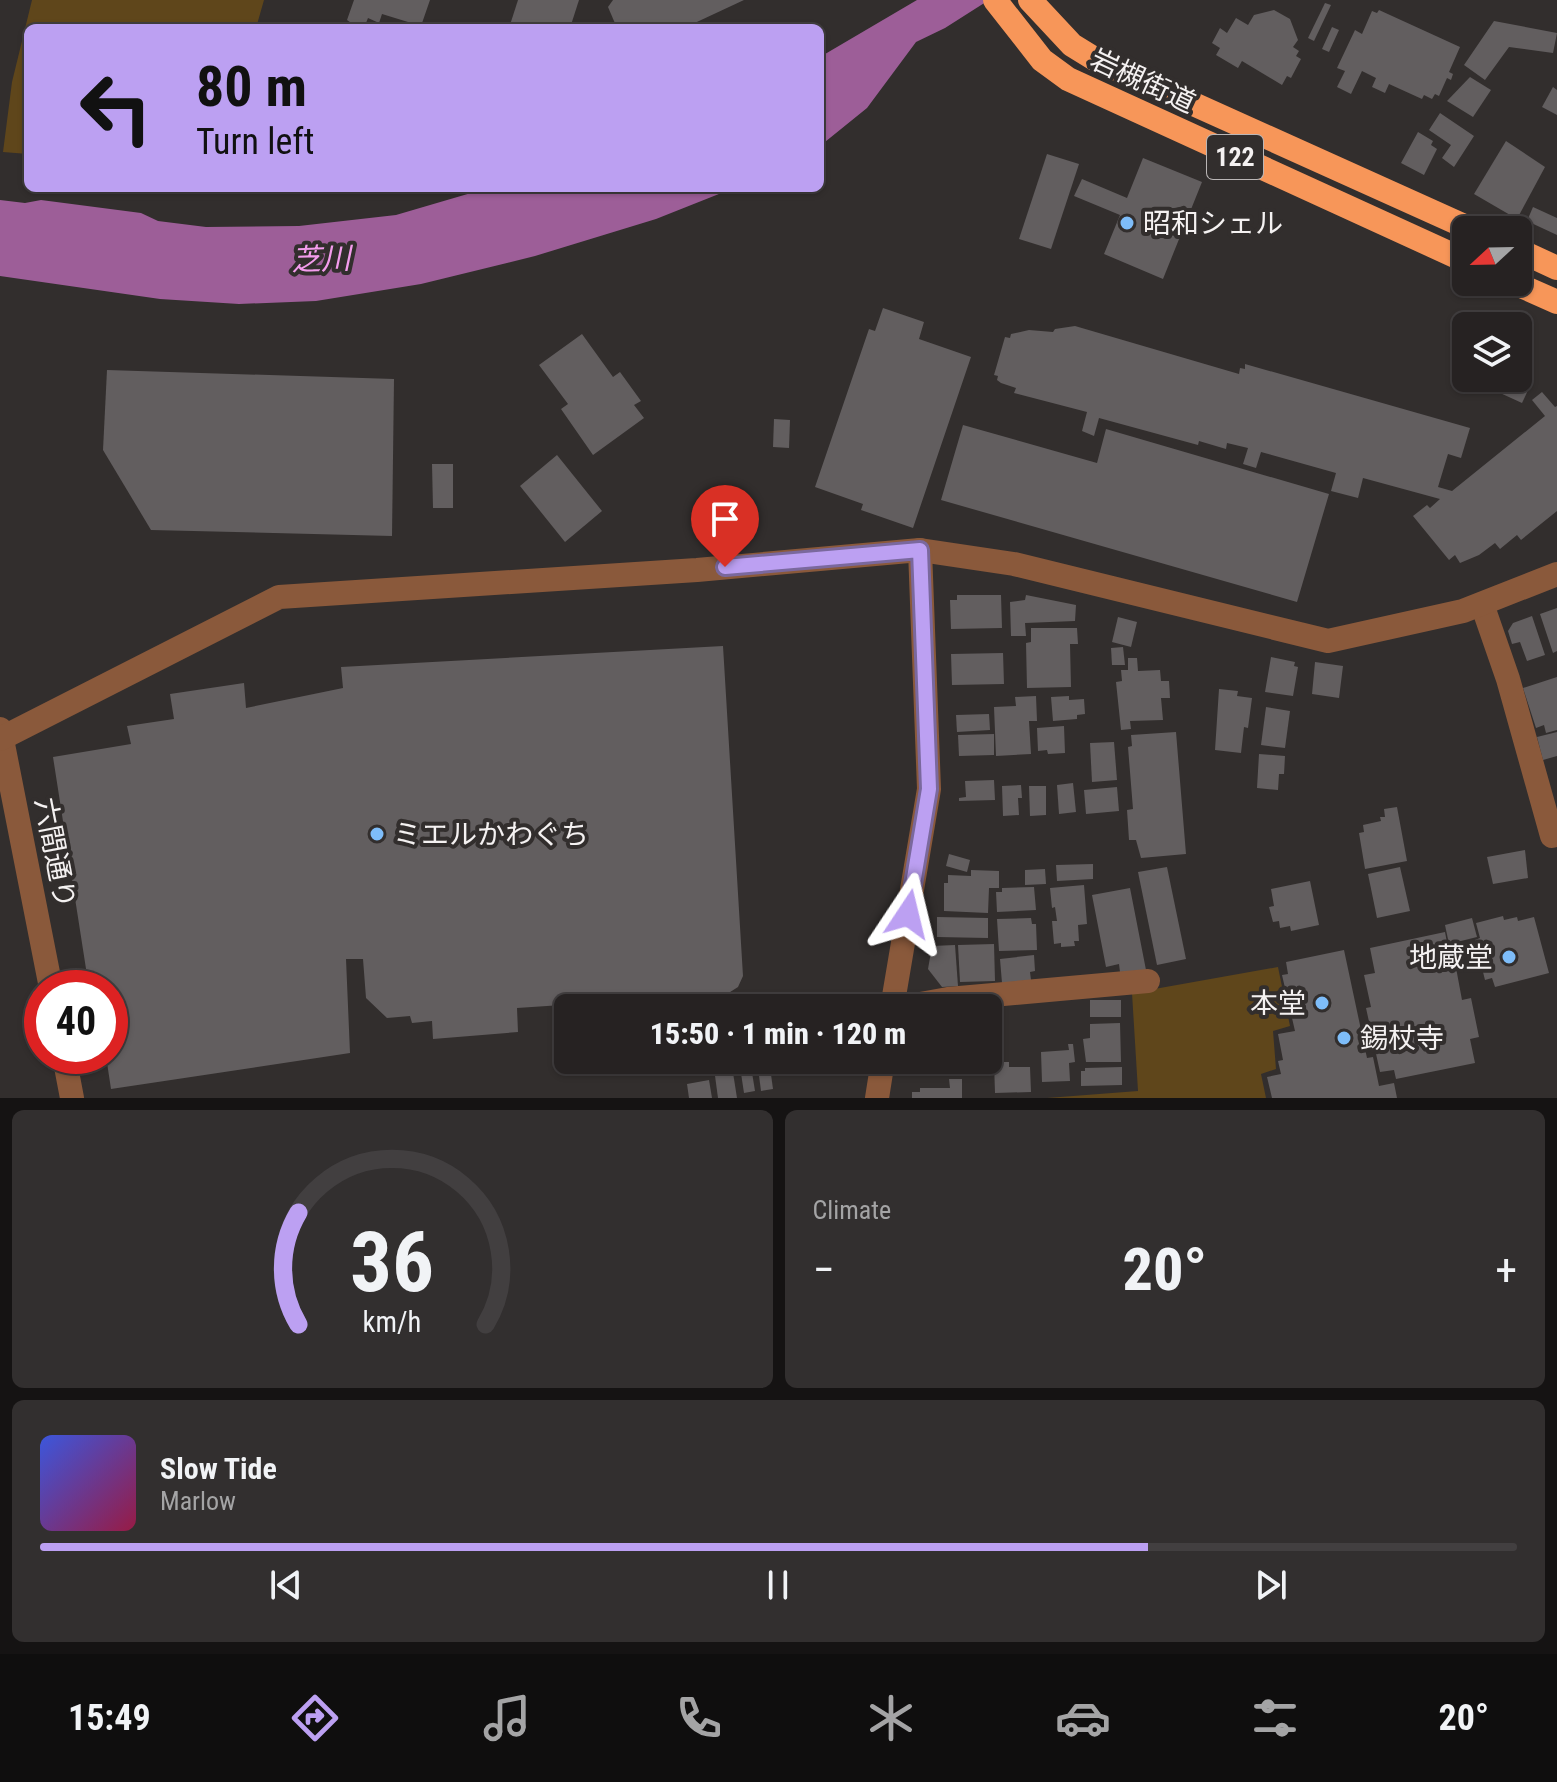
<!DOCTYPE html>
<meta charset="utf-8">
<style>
:root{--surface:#262222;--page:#322f2f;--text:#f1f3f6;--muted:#a4a4a5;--line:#423f40;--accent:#bca0f2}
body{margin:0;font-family:"Roboto Condensed","Noto Sans JP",sans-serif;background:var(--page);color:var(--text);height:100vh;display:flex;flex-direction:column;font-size:30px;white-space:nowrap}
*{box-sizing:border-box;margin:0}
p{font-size:26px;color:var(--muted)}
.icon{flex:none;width:44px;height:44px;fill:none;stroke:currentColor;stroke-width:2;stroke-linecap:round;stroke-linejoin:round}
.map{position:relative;height:1098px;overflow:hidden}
.panel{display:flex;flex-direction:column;gap:12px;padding:12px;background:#151313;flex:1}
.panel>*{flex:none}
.hud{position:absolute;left:24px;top:24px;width:800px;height:168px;border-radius:12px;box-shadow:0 2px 6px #0004,0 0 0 2px var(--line);background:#bca0f2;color:#111;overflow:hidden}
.needle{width:52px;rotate:248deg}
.buttons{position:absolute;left:1452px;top:216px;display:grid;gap:16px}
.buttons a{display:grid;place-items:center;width:80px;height:80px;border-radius:12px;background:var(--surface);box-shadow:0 2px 6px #0004,0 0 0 2px var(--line);font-size:40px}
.speed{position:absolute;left:24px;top:970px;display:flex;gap:16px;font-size:40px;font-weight:700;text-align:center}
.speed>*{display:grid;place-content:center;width:104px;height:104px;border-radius:50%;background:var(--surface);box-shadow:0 2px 6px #0004,0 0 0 2px var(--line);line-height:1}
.speed .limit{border:12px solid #d22;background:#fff;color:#111}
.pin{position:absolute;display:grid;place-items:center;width:68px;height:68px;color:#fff;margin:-82px -34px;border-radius:50% 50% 50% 0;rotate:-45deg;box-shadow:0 0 8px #0007}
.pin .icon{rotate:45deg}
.me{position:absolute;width:88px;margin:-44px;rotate:10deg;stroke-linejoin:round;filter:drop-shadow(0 0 6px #0008)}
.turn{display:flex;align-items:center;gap:28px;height:168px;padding:0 40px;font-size:36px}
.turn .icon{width:104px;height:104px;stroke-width:2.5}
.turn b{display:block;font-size:56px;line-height:68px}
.big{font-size:60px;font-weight:800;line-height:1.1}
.panel .tile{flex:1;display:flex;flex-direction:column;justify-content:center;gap:12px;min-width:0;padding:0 28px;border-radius:12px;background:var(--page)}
.panel .dial{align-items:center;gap:0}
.dial svg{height:208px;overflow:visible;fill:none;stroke:var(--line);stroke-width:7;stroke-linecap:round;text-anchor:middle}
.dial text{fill:var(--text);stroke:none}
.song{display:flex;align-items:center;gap:24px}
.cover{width:96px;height:96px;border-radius:12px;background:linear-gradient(135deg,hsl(230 70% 55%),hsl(340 70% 35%))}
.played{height:8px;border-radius:4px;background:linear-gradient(90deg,var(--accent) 75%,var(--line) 75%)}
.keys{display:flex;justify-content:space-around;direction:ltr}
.heat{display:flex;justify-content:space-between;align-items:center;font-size:44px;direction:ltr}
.panel .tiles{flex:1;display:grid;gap:12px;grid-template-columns:1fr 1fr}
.tile:last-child{grid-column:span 2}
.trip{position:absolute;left:554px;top:994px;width:448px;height:80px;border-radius:12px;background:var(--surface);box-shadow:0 2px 6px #0004,0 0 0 2px var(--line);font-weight:800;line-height:80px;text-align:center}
.menu{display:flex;height:128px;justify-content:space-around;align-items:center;background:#0f0e0e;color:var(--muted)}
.menu .icon{width:56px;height:56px}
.menu .current{color:var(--accent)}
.menu b{font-size:36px;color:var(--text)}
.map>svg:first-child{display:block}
.green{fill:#5f461b}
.water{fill:#9d5e98}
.building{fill:#625e5f}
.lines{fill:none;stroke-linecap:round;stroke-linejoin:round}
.minor{stroke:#8a593b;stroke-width:24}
.highway{stroke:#f79659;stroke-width:24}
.route-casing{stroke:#7a689d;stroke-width:20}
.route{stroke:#bca0f2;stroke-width:14}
.poi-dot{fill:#7ebdf9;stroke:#322e2d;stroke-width:3}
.labels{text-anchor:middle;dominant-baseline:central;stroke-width:8;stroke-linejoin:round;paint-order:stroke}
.shield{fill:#322e2d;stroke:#bab6b6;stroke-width:2}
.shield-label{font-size:26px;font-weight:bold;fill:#f4f1f1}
.street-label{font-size:28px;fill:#f4f1f1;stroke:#322e2d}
.poi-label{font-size:28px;fill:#f4f1f1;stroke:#322e2d;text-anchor:start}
.water-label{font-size:30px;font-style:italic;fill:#f39cec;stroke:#322e2d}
</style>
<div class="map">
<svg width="1557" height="1098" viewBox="0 0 1557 1098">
<rect width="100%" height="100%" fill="#322e2d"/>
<!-- green -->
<g class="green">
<polygon points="32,0 264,0 256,28 28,28 28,154 3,152 12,82"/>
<polygon points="1278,967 1290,1026 1273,1031 1276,1069 1261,1074 1266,1098 1047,1098 1138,1091 1132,993"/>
</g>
<!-- water -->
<g class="water">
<polygon points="917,0 989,0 945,28 916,42 867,108 820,146 820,57"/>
<polygon points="488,188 734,188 656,219 535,256 421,284 316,301 239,304 160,299 0,276 0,200 25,203 41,200 141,213 158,221 206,227 299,226 396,215"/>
</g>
<!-- building -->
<g class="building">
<polygon points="354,0 430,0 421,26 382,14 379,23 368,18 364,28 354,28 354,25 347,20"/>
<polygon points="518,0 579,0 570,28 509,28"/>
<polygon points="613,0 744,0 684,28 617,28 608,7"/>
<polygon points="1325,3 1331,5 1314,41 1308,38"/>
<polygon points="1274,10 1290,19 1298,40 1293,47 1299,51 1296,56 1301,59 1291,78 1287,76 1282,85 1242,61 1238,68 1216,55 1220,48 1212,43 1220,28 1227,33 1236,18 1248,25 1254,15"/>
<polygon points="1379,10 1460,47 1449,72 1453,74 1451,80 1447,78 1439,96 1435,94 1432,99 1424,95 1422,99 1389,84 1385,93 1372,87 1376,78 1362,71 1351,94 1337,87 1345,71 1337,68 1355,30 1362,34 1372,11 1377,13"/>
<polygon points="1494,21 1557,33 1553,53 1509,47 1485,80 1464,65"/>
<polygon points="1332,27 1339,30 1329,52 1322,49"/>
<polygon points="1470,77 1491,90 1473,117 1447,101"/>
<polygon points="1553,87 1557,90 1557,115 1542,107"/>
<polygon points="1440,113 1474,136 1454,167 1442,158 1451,145 1429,130"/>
<polygon points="1418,132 1433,141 1431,145 1437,149 1424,175 1401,163"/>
<polygon points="1506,141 1545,167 1517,219 1474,194"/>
<polygon points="1047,154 1079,164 1051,249 1019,239"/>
<polygon points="1143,158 1202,182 1163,279 1104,254 1120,215 1074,196 1082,179 1127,198"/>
<polygon points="1533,207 1557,218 1557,235 1527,221"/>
<polygon points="883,308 924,322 919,339 971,357 913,528 861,510 863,504 815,487 869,329 875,331"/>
<polygon points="1075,326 1239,374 1240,368 1245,369 1245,364 1470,428 1461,458 1448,454 1438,487 1452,491 1545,416 1532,400 1542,392 1555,407 1557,406 1557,511 1521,540 1517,535 1500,549 1495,543 1479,555 1460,563 1455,555 1449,560 1413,516 1427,505 1430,508 1440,499 1363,478 1358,498 1331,491 1336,473 1261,452 1256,468 1243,464 1248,448 1227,443 1226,449 1199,441 1198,445 1099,418 1094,436 1082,431 1087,412 1014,393 1016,388 1001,383 997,380 998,376 994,375 1005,337 1010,338 1011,334 1029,330 1053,332 1055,329"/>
<polygon points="582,334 613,377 620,372 641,401 634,405 644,418 593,455 561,409 568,404 539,365"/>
<polygon points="107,370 394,379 392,536 151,530 103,450"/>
<polygon points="1492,378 1511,378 1530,386 1522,403 1487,387"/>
<polygon points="774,419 790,420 789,448 773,447"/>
<polygon points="963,425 1097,463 1106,429 1329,494 1297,602 941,500"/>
<polygon points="557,455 602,511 565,542 520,486"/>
<polygon points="432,464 453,464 453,508 433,508"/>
<polygon points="957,595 1001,595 1002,628 951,629 950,600 957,600"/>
<polygon points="1026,595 1076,605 1075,621 1025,623 1026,636 1011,636 1010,602 1025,600"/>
<polygon points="1557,608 1557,651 1553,653 1540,614"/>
<polygon points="1532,616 1545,655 1527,661 1520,642 1512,644 1508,631 1513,623"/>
<polygon points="1118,617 1137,622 1131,647 1112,642"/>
<polygon points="1031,628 1077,628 1078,644 1070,644 1071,687 1027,688 1026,643 1031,642"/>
<polygon points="723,646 743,976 738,987 727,994 517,1008 518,1032 433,1039 432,1021 412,1023 410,1016 387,1018 366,998 363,959 346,959 350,1053 111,1089 106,1056 110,1056 110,988 89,988 53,757 131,744 127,726 174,719 170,694 244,683 246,708 343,688 341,667"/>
<polygon points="1123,647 1125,665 1112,665 1111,648"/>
<polygon points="1003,653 1004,684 952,685 951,654"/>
<polygon points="1271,657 1295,662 1294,666 1298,667 1293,696 1265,692"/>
<polygon points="1128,658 1137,658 1138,671 1160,670 1161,681 1169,681 1170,698 1161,698 1163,720 1130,721 1131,729 1121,730 1116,682 1122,681 1121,670 1128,670"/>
<polygon points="1315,662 1343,666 1339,698 1312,694"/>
<polygon points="1557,677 1557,730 1546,733 1544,725 1536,728 1523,688"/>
<polygon points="1219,689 1238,691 1237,696 1252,698 1248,728 1244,727 1241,753 1215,750"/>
<polygon points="1036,696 1037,721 1029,721 1031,754 996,756 994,707 1016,706 1015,697"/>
<polygon points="1069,696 1069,700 1084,699 1085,714 1077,715 1077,719 1053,721 1051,697"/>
<polygon points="1266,707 1290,711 1285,748 1261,745"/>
<polygon points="989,714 990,730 957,732 956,715"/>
<polygon points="1064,726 1065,753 1048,754 1047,750 1038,751 1037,728"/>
<polygon points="1176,732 1186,854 1141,858 1136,840 1129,840 1127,810 1133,809 1128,747 1132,746 1131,735"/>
<polygon points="1557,732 1557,756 1543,760 1537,737"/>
<polygon points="994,734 994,755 959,756 958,735"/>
<polygon points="1114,742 1117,780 1092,782 1090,743"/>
<polygon points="1259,754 1285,756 1284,774 1279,774 1278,790 1257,788"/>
<polygon points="994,780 995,800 959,801 959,798 966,797 965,781"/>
<polygon points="1073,783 1076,812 1059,814 1057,785"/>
<polygon points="1021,785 1022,798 1018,798 1019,815 1003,816 1002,786"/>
<polygon points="1029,786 1046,786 1046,815 1030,816"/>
<polygon points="1117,787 1119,811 1086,814 1084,790"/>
<polygon points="1397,807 1407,861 1365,869 1359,833 1364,832 1363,825 1381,821 1380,817 1385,817 1384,809"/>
<polygon points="1525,850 1528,878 1493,884 1487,857"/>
<polygon points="949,854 970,860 967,872 946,866"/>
<polygon points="1093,864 1093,879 1057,881 1056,865"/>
<polygon points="1167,867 1186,959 1157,965 1138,872"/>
<polygon points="1400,867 1410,911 1377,918 1368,874"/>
<polygon points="1045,869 1046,884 1025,885 1025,870"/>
<polygon points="971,870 999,871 999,888 989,888 988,913 944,911 944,883 948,883 948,875 971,876"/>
<polygon points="1310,881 1319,925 1291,931 1290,926 1280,928 1279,921 1273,922 1269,907 1274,906 1271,889"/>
<polygon points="1084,885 1087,924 1078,925 1079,941 1074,941 1075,946 1061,947 1061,943 1054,944 1052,921 1057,921 1055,907 1052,908 1050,888"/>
<polygon points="1034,887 1036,910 997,912 996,892 1002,892 1002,888"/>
<polygon points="1130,888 1146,970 1120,972 1119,964 1106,967 1092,895"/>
<polygon points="1503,916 1504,920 1517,917 1518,921 1534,917 1549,973 1495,987 1492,978 1485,980 1482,968 1476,969 1470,946 1476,944 1475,940 1480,938 1476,923"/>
<polygon points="937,917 988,918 988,938 937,937"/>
<polygon points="1031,918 1032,924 1036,924 1037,950 999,951 997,919"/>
<polygon points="1472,918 1477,937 1449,944 1445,925"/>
<polygon points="1445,932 1450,958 1454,957 1462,1000 1471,998 1479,1037 1470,1039 1475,1063 1396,1079 1394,1070 1380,1072 1366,1008 1371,1007 1364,975 1375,973 1370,948"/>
<polygon points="994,944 995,981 960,982 958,945"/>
<polygon points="955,945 958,986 942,987 928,969 932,946"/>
<polygon points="1344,950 1367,1058 1373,1057 1379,1086 1394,1083 1397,1098 1272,1098 1267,1077 1281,1074 1278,1061 1283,1060 1278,1034 1295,1031 1282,975 1288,974 1286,962"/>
<polygon points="1034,955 1035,971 1030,972 1031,980 1002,983 1000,959"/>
<rect x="1090" y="1000" width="31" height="17"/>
<polygon points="1120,1023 1121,1062 1086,1062 1083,1039 1090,1038 1090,1024"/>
<polygon points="1068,1044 1073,1044 1075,1062 1069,1063 1070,1081 1042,1082 1041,1052 1069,1050"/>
<polygon points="731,1060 737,1098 718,1098 713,1061"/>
<polygon points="739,1060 750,1060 755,1091 744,1093"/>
<polygon points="757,1060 769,1060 773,1089 761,1091"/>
<polygon points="994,1062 1009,1062 1009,1067 1030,1067 1031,1092 995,1093"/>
<polygon points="1122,1067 1122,1085 1081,1086 1081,1071 1085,1071 1085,1068"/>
<polygon points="949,1079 962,1079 962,1098 912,1098 912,1092 920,1092 920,1088 950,1088"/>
<polygon points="709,1080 712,1098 689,1098 687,1084"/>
</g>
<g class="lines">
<!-- minor -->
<g class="minor">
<polyline points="1482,604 1508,679 1552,836"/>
<polyline points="0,729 51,988"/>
<polyline points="0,739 279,597 697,570 920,550 1014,564 1328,641 1463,611 1557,574"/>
<polyline points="892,1008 929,789 920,550"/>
<polyline points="898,1008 948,999 1148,981"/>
<polyline points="64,1056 72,1098"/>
<polyline points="877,1098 883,1060"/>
</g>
<!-- highway -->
<g class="highway">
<polyline points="995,0 1042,60 1068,79 1466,261"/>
<polyline points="1030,0 1072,45 1098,61 1473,230"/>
<polyline points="1518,250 1557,268"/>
<polyline points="1512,282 1557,302"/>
</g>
</g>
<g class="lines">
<defs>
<polyline id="route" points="725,567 920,550 929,789 908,914"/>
</defs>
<!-- route casing -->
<use href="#route" class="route-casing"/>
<!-- route -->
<use href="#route" class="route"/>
</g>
<!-- markers -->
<g class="poi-dot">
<circle cx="1127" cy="223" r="8"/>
<circle cx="377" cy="834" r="8"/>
<circle cx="1509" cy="957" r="8"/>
<circle cx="1322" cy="1003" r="8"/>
<circle cx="1344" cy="1038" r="8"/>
</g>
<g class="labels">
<!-- shield labels -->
<rect class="shield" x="1207" y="135" width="56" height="44" rx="6"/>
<g class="shield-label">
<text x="1235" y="157">122</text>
</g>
<!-- street labels -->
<g class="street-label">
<text transform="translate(1143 81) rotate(25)">岩槻街道</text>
<text transform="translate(55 853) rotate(79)">六間通り</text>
</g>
<!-- poi labels -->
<g class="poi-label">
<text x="1143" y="223">昭和シェル</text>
<text x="393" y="834">ミエルかわぐち</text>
<text x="1493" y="957" text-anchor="end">地蔵堂</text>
<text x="1306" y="1003" text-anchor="end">本堂</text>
<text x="1360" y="1038">錫杖寺</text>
</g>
<!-- water labels -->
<g class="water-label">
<text transform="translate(321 259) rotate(-2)">芝川</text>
</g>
</g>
</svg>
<div class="buttons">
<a><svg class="needle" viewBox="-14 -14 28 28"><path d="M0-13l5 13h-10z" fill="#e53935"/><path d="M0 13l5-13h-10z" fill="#a4a4a5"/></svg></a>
<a><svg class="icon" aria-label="layers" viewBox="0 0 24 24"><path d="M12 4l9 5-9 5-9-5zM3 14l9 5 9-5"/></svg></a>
</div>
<div class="speed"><div class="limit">40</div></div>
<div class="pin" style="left:725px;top:567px;background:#d93025"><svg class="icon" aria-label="arrive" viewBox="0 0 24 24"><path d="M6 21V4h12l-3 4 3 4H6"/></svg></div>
<svg class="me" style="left:908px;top:914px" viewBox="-20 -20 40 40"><path d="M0-17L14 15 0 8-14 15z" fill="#bca0f2" stroke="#fff" stroke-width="4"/></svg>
<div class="trip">15:50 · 1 min · 120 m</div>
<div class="hud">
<div class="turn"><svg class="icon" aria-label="left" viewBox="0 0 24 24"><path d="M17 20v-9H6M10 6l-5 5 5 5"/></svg><div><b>80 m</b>Turn left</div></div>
</div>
</div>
<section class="panel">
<div class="tiles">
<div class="tile dial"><svg viewBox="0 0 100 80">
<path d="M14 69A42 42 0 1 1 86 69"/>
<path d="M14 69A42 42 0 0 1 14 26" stroke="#bca0f2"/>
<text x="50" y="56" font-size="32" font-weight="700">36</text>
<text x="50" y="72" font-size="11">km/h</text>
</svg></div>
<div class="tile"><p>Climate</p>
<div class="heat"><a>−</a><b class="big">20°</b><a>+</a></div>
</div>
<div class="tile">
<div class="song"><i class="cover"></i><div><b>Slow Tide</b><p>Marlow</p></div></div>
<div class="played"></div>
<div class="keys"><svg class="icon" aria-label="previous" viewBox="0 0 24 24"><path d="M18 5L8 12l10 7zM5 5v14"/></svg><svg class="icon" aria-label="pause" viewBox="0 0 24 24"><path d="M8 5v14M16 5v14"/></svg><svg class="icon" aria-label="next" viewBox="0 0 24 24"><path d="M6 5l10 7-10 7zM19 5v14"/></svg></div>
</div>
</div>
</section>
<nav class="menu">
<b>15:49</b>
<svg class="icon current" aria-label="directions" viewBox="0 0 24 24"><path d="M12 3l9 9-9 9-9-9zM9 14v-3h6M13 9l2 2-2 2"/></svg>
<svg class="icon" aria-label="music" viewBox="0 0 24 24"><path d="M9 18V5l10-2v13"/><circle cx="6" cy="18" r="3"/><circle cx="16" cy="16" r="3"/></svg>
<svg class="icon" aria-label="phone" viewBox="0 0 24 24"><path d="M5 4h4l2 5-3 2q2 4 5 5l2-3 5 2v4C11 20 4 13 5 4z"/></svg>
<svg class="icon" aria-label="climate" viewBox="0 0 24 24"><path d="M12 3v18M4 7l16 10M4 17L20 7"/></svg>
<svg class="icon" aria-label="car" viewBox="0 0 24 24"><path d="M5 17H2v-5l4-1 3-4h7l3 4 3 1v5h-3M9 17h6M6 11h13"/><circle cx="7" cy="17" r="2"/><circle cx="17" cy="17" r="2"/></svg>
<svg class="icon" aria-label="filters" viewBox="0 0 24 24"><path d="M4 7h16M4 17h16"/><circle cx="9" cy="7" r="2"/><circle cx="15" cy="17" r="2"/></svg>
<b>20°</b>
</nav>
